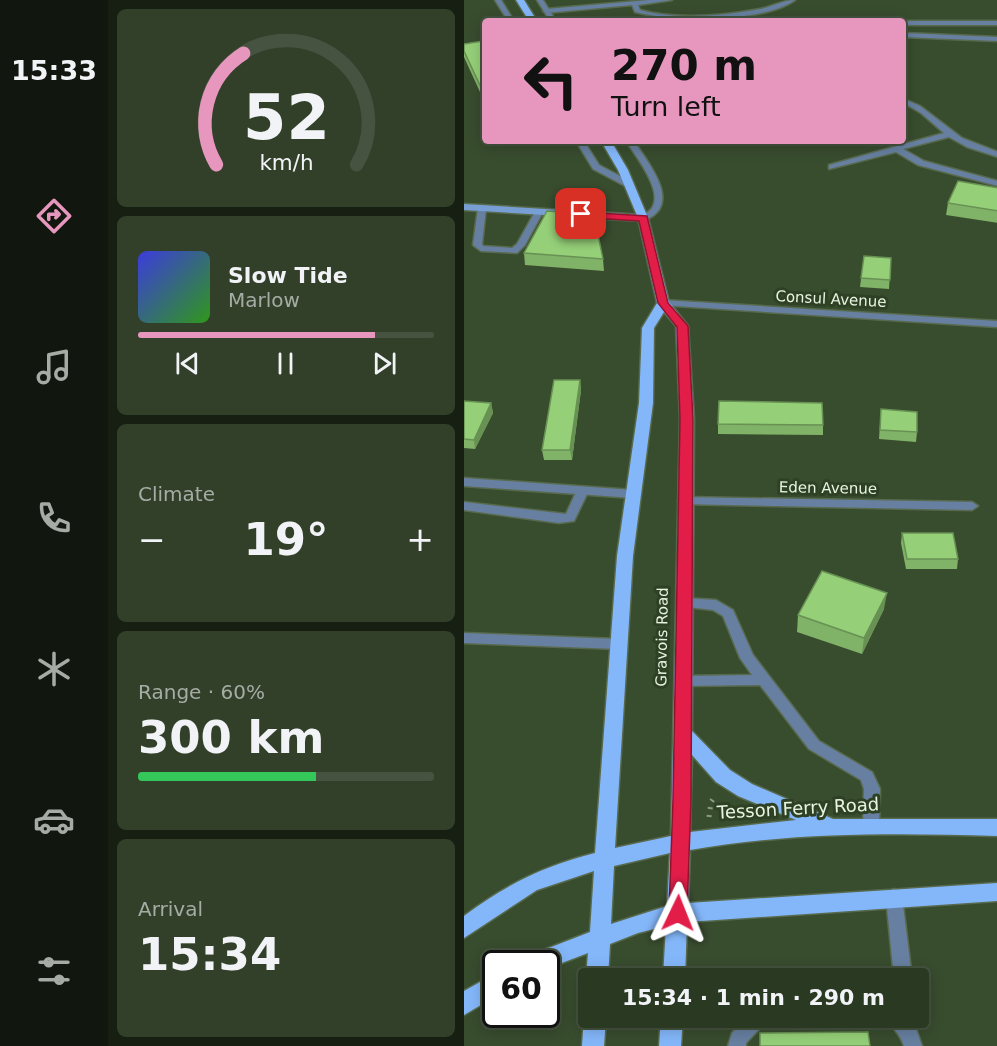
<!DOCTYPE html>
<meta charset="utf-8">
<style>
:root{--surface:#2a3922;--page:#32402a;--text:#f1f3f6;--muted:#a5aca5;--line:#465340;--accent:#e797bd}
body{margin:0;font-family:"DejaVu Sans",sans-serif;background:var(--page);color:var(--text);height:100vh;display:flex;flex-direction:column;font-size:22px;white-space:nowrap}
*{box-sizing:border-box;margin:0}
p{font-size:20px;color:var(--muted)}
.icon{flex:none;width:33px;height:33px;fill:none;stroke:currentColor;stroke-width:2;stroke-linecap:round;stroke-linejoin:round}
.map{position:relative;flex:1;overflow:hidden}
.panel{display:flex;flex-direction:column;gap:9px;padding:9px;background:#171f13;width:356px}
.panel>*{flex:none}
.guide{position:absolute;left:18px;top:18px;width:424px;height:126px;border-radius:6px;box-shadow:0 3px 15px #0003,0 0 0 2px var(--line);background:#e797bd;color:#111;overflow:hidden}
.speed{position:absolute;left:18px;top:950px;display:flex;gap:12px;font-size:30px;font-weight:700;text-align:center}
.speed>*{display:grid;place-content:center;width:78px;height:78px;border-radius:50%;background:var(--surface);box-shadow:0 3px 15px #0003,0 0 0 2px var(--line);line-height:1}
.speed .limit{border:3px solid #111;border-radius:9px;background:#fff;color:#111}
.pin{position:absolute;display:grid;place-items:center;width:51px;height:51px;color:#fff;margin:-26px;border-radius:12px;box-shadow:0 3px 9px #0006}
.me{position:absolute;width:66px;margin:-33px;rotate:2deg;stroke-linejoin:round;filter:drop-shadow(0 0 4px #0008)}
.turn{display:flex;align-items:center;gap:21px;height:126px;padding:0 30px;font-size:27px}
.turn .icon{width:78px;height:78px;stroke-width:2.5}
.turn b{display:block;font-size:42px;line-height:51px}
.big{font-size:45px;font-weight:700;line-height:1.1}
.panel .widget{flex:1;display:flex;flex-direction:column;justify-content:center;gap:9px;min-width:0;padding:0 21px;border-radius:9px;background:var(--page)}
.panel .dial{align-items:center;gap:0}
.dial svg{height:156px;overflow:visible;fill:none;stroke:var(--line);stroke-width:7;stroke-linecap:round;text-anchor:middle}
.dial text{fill:var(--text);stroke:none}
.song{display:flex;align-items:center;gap:18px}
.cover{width:72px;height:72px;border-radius:9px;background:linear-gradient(135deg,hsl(240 70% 55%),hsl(110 70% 35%))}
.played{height:6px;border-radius:3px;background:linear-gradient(90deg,var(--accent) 80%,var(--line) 80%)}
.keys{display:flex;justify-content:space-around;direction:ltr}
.heat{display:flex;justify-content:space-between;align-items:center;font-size:33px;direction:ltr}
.charge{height:9px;border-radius:4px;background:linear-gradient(90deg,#34c759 60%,var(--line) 0)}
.trip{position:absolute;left:114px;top:968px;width:351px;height:60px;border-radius:6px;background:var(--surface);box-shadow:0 3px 15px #0003,0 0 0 2px var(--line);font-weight:700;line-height:60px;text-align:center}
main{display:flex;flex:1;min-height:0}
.tabs{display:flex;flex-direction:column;width:108px;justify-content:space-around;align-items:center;background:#11170e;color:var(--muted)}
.tabs .icon{width:42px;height:42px}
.tabs .current{color:var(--accent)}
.tabs b{font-size:27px;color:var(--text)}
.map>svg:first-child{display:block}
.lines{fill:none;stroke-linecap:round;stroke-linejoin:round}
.lane-casing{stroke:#586a4e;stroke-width:3}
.street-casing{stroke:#586a4e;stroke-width:3}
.secondary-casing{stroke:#586a4e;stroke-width:3}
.primary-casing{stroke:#586a4e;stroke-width:3}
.path{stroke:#8a9b82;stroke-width:5;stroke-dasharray:2 6;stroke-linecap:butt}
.lane{fill:#6780a1;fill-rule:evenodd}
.street{fill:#6780a1;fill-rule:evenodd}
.secondary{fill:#789fd3;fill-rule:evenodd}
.primary{fill:#84b7fa;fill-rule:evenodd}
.wall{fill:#80b267}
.shaded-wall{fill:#689154}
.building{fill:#95cf78;stroke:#689154;stroke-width:1.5}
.route{fill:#e11d48;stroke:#92132f;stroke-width:1.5}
.labels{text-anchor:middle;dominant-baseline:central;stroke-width:6;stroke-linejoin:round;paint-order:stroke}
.street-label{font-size:15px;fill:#e7f4e2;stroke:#2e4124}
.near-street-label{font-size:18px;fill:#e7f4e2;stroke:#2e4124}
</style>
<main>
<nav class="tabs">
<b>15:33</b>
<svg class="icon current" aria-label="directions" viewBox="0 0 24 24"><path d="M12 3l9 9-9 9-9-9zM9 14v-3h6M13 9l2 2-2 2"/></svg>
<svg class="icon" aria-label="music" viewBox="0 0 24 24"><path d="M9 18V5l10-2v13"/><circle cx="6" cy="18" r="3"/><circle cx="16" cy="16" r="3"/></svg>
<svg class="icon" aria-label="phone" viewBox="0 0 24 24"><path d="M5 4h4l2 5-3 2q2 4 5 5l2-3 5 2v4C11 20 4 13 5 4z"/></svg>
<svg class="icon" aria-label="climate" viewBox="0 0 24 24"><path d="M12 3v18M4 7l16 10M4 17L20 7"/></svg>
<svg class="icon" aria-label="car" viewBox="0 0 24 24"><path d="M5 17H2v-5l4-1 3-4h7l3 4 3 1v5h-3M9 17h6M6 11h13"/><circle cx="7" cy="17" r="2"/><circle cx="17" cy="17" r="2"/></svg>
<svg class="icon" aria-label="filters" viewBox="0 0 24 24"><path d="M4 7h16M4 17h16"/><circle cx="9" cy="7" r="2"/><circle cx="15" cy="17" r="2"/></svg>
</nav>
<section class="panel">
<div class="widget dial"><svg viewBox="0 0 100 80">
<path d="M14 69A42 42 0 1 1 86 69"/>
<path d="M14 69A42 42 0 0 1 28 12" stroke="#e797bd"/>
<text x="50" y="56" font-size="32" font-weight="700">52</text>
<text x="50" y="72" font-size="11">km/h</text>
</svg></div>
<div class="widget">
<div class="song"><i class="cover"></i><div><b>Slow Tide</b><p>Marlow</p></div></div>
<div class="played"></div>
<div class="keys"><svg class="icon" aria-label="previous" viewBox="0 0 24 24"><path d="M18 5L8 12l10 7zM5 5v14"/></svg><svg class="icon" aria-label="pause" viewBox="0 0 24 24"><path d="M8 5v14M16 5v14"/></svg><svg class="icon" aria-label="next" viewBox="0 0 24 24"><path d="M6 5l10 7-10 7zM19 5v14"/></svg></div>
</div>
<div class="widget"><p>Climate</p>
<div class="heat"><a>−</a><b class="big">19°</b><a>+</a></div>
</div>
<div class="widget"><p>Range · 60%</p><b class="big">300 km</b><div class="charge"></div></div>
<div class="widget"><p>Arrival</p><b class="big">15:34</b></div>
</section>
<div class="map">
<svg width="534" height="1046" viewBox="0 0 534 1046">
<rect width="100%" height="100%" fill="#384c2e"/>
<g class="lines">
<defs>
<g id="lane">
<path d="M185,0H208L174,5L176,10C213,20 258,16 296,9C308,7 319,0 331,0C300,23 208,22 171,12L168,5L82,13L79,11L82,9Z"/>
<polygon points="89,18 143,19 146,21 87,21"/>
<rect x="440" y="21" width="94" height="4"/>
<polygon points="18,205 22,208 18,244 19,246 48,248 53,244 72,210 79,212 61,245 53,253 17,251 9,245 14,208"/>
<polygon points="118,488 124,492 110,521 95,523 0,510 0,502 102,514 112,492"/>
<polygon points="220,598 252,600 269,610 289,655 355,741 408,772 416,789 415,825 412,830 407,832 402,830 399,825 400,789 397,780 345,749 296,685 218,686 213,685 211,681 213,677 218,676 288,675 276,658 259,616 249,610 215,606 214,603 215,600"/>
<polygon points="0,633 154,639 159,640 161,644 159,648 154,649 0,643"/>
<polygon points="430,889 436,892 438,897 448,978 430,978 422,897 424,892"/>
<polygon points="283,1017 304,1017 301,1023 282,1043 282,1046 264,1046 268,1033"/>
<path d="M423,1017H445L450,1023L458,1046H440C436,1033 428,1029 423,1017Z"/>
</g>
<g id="street">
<polygon points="31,0 37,0 50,21 44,21"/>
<polygon points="73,0 79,0 92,21 86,21"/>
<polygon points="440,33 534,37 534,41 440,37"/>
<polygon points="440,99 456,106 498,138 534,152 534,157 503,147 485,137 439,149 460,161 534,181 534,186 454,165 432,152 365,169 365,165 480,133 457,113 440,103"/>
<polygon points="112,141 120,141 135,165 169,183 169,187 163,187 129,169"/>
<path d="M162,141H170C184,163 221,206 179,221L175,218C179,214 187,212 189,206C198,189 171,155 162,141Z"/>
<polygon points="199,300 534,321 534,327 196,305 194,303"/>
<polygon points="0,478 169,490 175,494 169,498 0,486"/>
<polygon points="220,497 508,502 514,506 508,510 216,504 214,501 216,498"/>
</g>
<polygon id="secondary" points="0,204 179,215 183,218 179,221 0,210"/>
<g id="primary">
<polygon points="52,0 60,0 73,21 65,21"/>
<path d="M137,141H147L164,170L184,218L205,302L224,326L230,419L228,731L266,770L288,784L369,819H534V836C431,833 327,832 226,850L224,903L534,883V901L223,922L221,978H199L202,926L174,933L146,944L144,978H124V983L122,978L124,953L82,969V963H61L64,956L126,932L130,871L73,890L0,938V916C43,884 80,866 131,853L153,556L175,403L178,328L193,303L174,218L154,170ZM200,312L212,326L216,419L207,836L151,848L169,556L189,403L190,328ZM228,755L252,782L274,796L332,820L226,832ZM206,853L203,906L147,924L150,866Z"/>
<polygon points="32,973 32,996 0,1015 0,991"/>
<polygon points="123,1009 124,1017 142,1017 140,1046 118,1046 120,1017"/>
<polygon points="197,1017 219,1017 217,1046 195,1046"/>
</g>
</defs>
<!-- lane casing -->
<use href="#lane" class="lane-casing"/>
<!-- street casing -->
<use href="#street" class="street-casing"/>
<!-- secondary casing -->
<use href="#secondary" class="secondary-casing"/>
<!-- primary casing -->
<use href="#primary" class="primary-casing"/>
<!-- path -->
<polyline class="path" points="245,817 247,802 252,795"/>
<!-- lane -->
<use href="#lane" class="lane"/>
<!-- street -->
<use href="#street" class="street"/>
<!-- secondary -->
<use href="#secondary" class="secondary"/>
<!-- primary -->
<use href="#primary" class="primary"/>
</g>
<!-- wall -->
<g class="wall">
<polygon points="0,44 21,44 21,103 0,57"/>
<polygon points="35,141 69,141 66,146 35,144"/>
<polygon points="534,188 534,223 482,215 484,203"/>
<polygon points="122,214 123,229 139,259 140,271 61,265 60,253"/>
<polygon points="400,256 427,258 425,289 396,287"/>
<polygon points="116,380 117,390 108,460 80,460 78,450"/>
<polygon points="0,401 27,403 29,413 11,449 0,448"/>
<polygon points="417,409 453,432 452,442 415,439"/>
<polygon points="254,424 359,425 359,435 254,434"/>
<polygon points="438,533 494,559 493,569 442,569 437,543"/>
<polygon points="420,609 398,654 333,632 334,615"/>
</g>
<!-- shaded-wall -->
<g class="shaded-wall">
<polygon points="370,141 383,141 370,144"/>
<polygon points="116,380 117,390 108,460 106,450"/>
<polygon points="27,403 29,413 11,449 10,440"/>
<polygon points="423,593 420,609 398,654 400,638"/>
</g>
<!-- building -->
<g class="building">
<polygon points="19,41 21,44 21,96 0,51 0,44"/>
<polygon points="494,181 534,188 534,211 484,203"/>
<polygon points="83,211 122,214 122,229 133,230 139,259 60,253"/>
<polygon points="400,256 427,258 426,280 397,278"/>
<polygon points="90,380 116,380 106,450 78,450"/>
<polygon points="0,401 27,403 10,440 0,439"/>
<polygon points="255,401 358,403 359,425 254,424"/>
<polygon points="417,409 453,412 453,432 416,430"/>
<polygon points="438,533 489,533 494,559 443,559"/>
<polygon points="358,571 423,593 400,638 334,615"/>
<polygon points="404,1032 406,1046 296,1046 296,1033"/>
</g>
<!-- route -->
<polygon class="route" points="117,212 183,216 204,303 224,326 229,419 227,799 223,913 221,919 214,922 207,919 205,913 209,799 216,419 213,327 194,303 175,221 113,217 113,212"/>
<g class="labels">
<!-- street labels -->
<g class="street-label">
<text transform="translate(367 299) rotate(3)">Consul Avenue</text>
<text transform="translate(364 488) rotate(1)">Eden Avenue</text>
<text transform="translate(198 637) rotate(-89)">Gravois Road</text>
</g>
<!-- near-street labels -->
<g class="near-street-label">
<text transform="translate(334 808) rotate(-3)">Tesson Ferry Road</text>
</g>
</g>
</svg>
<div class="speed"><div class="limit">60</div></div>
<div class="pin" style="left:117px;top:214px;background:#d93025"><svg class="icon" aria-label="arrive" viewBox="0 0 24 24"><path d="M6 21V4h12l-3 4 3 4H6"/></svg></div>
<svg class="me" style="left:214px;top:913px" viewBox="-20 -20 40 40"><path d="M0-17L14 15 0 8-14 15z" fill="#e11d48" stroke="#fff" stroke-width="4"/></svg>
<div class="trip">15:34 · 1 min · 290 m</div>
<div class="guide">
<div class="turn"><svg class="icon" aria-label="left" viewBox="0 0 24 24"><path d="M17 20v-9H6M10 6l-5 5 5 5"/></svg><div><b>270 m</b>Turn left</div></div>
</div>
</div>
</main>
